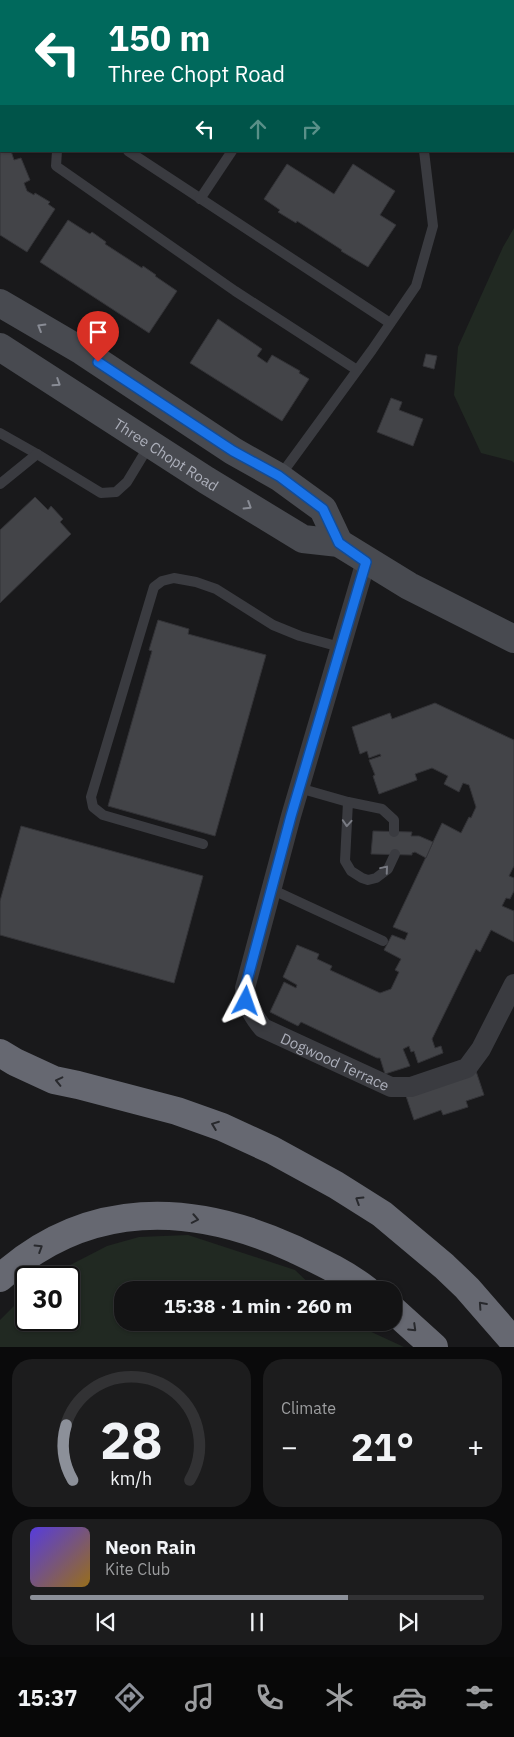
<!DOCTYPE html>
<meta charset="utf-8">
<style>
:root{--surface:#131314;--page:#1c1c1d;--text:#f1f3f6;--muted:#9d9ea0;--line:#323234;--accent:#8c9099}
body{margin:0;font-family:"IBM Plex Sans",sans-serif;background:var(--page);color:var(--text);height:100vh;display:flex;flex-direction:column;font-size:19px;white-space:nowrap}
*{box-sizing:border-box;margin:0}
p{font-size:16px;color:var(--muted)}
.icon{flex:none;width:28px;height:28px;fill:none;stroke:currentColor;stroke-width:2;stroke-linecap:round;stroke-linejoin:round}
.map{position:relative;height:1347px;overflow:hidden}
.details{display:flex;flex-direction:column;gap:12px;padding:12px;background:#0a0a0b;flex:1}
.details>*{flex:none}
.banner{position:absolute;left:0px;top:0px;width:515px;height:152px;box-shadow:0 1px 4px #0004,0 0 0 1px var(--line);background:#00695c;color:#fff;overflow:hidden}
.speed{position:absolute;left:15px;top:1266px;display:flex;gap:10px;font-size:25px;font-weight:700;text-align:center}
.speed>*{display:grid;place-content:center;width:65px;height:65px;border-radius:50%;background:var(--surface);box-shadow:0 1px 4px #0004,0 0 0 1px var(--line);line-height:1}
.speed .limit{border:2px solid #111;border-radius:8px;background:#fff;color:#111}
.pin{position:absolute;display:grid;place-items:center;width:42px;height:42px;color:#fff;margin:-51px -21px;border-radius:50% 50% 50% 0;rotate:-45deg;box-shadow:0 0 5px #0007}
.pin .icon{rotate:45deg}
.me{position:absolute;width:55px;margin:-28px;rotate:4deg;stroke-linejoin:round;filter:drop-shadow(0 0 4px #0008)}
.turn{display:flex;align-items:center;gap:18px;height:105px;padding:0 25px;font-size:22px}
.turn .icon{width:65px;height:65px;stroke-width:2.5}
.turn b{display:block;font-size:35px;line-height:42px}
.lanes{display:flex;align-items:center;height:48px;padding:0 25px;background:#0003;justify-content:center;gap:25px;direction:ltr}
.lanes .off{opacity:.35}
.big{font-size:38px;font-weight:700;line-height:1.1}
.details .card{flex:1;display:flex;flex-direction:column;justify-content:center;gap:8px;min-width:0;padding:0 18px;border-radius:20px;background:var(--page)}
.details .dial{align-items:center;gap:0}
.dial svg{height:130px;overflow:visible;fill:none;stroke:var(--line);stroke-width:7;stroke-linecap:round;text-anchor:middle}
.dial text{fill:var(--text);stroke:none}
.song{display:flex;align-items:center;gap:15px}
.cover{width:60px;height:60px;border-radius:8px;background:linear-gradient(135deg,hsl(250 70% 55%),hsl(40 70% 35%))}
.played{height:5px;border-radius:2px;background:linear-gradient(90deg,var(--accent) 70%,var(--line) 70%)}
.keys{display:flex;justify-content:space-around;direction:ltr}
.heat{display:flex;justify-content:space-between;align-items:center;font-size:28px;direction:ltr}
.details .tiles{flex:1;display:grid;gap:12px;grid-template-columns:1fr 1fr}
.card:last-child{grid-column:span 2}
.trip{position:absolute;left:114px;top:1281px;width:288px;height:50px;border-radius:20px;background:var(--surface);box-shadow:0 1px 4px #0004,0 0 0 1px var(--line);font-weight:700;line-height:50px;text-align:center}
.dock{display:flex;height:80px;justify-content:space-around;align-items:center;background:#080808;color:var(--muted)}
.dock .icon{width:35px;height:35px}
.dock .current{color:var(--accent)}
.dock b{font-size:22px;color:var(--text)}
.map>svg:first-child{display:block}
.green{fill:#212922}
.building{fill:#434448;stroke:#333337}
.lines{fill:none;stroke-linecap:round;stroke-linejoin:round}
.service{stroke:#3a3b40;stroke-width:10}
.minor{stroke:#3a3b40;stroke-width:20}
.secondary{stroke:#484a50;stroke-width:28}
.motorway{stroke:#666871;stroke-width:28}
.oneway{stroke:#898c95}
.oneway2{stroke:#797b83}
.oneway3{stroke:#28292d}
.route-casing{stroke:#114b97;stroke-width:12}
.route{stroke:#1a73e8;stroke-width:9}
.labels{text-anchor:middle;dominant-baseline:central;stroke-width:4;stroke-linejoin:round;paint-order:stroke}
.street-label{font-size:15px;fill:#acafba;stroke:#141416}
</style>
<div class="map">
<svg width="514" height="1347" viewBox="0 0 514 1347">
<rect width="100%" height="100%" fill="#19191b"/>
<!-- green -->
<g class="green">
<polygon points="514,228 514,463 512,461 481,453 454,395 458,347 503,247"/>
<polygon points="188,1235 295,1270 316,1290 122,1290 122,1322 352,1323 404,1347 0,1347 0,1320 26,1294 26,1320 69,1320 69,1278 47,1277 107,1246 139,1237"/>
</g>
<!-- building -->
<g class="building">
<polygon points="0,0 41,0 41,1"/>
<polygon points="360,0 435,0 436,1 361,1"/>
<polygon points="0,27 1,27 1,109 0,108"/>
<polygon points="0,117 1,118 1,151 11,151 14,160 21,158 30,180 24,183 27,191 34,195 35,193 50,202 48,204 55,209 27,252 0,235"/>
<polygon points="287,164 334,194 353,164 395,191 380,215 396,225 368,267 341,251 342,250 297,221 296,223 278,212 280,210 264,199"/>
<polygon points="68,220 90,234 92,232 106,242 105,244 142,268 143,266 156,275 155,276 177,291 149,333 40,262"/>
<polygon points="218,319 262,349 257,356 267,363 272,355 300,371 299,373 309,379 282,421 190,363"/>
<polygon points="426,354 437,356 434,369 423,366"/>
<polygon points="391,398 402,402 399,410 423,419 413,446 377,432"/>
<polygon points="35,497 48,510 51,506 63,519 60,522 71,534 0,603 0,530"/>
<polygon points="158,620 189,629 188,634 266,655 215,836 108,806 152,651 149,650"/>
<polygon points="435,703 514,740 514,866 509,876 514,878 514,891 510,899 506,898 502,906 514,911 514,942 491,930 480,952 476,949 432,1039 435,1048 441,1046 443,1053 418,1063 414,1051 411,1052 409,1046 403,1049 410,1066 385,1074 380,1058 377,1058 301,1022 298,1026 270,1012 284,982 296,988 297,985 283,977 297,945 319,954 317,959 332,966 330,970 380,993 391,989 399,972 395,970 401,959 384,950 392,935 405,940 408,933 393,927 442,823 461,833 469,817 471,818 476,807 469,785 463,783 459,792 444,784 448,776 432,768 415,774 417,780 379,794 373,776 375,775 369,760 381,756 380,754 369,758 367,751 360,754 352,727 390,713 392,719"/>
<polygon points="21,826 203,876 174,983 0,935 0,901"/>
<polygon points="373,831 412,832 411,836 419,836 433,842 426,858 415,852 412,853 412,855 371,854"/>
<polygon points="476,1071 484,1095 466,1101 468,1107 443,1115 441,1110 414,1120 406,1096"/>
</g>
<g class="lines">
<!-- service -->
<g class="service">
<polyline points="77,1 77,0 85,1"/>
<polyline points="305,1 306,0"/>
<polyline points="57,151 56,166 235,291 357,370"/>
<polyline points="128,151 390,323"/>
<polyline points="200,199 232,151"/>
<polyline points="0,433 37,454 101,493 116,492 127,482 150,444"/>
<polyline points="280,476 372,350 416,286 433,226 424,151"/>
<polyline points="0,484 37,454"/>
<polyline points="299,788 348,802"/>
<polyline points="394,832 394,820 382,809 348,802 345,861 351,871 362,878 368,880 376,878 388,869 395,854"/>
<polyline points="203,844 103,815 93,807 91,797 154,587 162,581 174,578 196,582 216,589 273,625 300,636 340,647"/>
<polyline points="271,889 383,941"/>
</g>
<!-- minor -->
<path class="minor" id="s1" d="M366,561L291,816L245,988C247,1005 252,1015 263,1028L391,1087H411L467,1068L481,1049L514,984"/>
<!-- secondary -->
<g class="secondary">
<polyline points="0,303 82,351 233,451 279,477 323,509 339,543"/>
<path id="s2" d="M0,347L206,480L303,539L339,543L409,586L514,639"/>
</g>
<!-- motorway -->
<g class="motorway">
<polyline points="0,1053 15,1062 54,1080 78,1085 177,1111 222,1127 272,1150 336,1185 382,1214 444,1266 467,1288 514,1342"/>
<path d="M0,1278C87,1199 192,1202 294,1249C319,1261 345,1273 367,1290"/>
<polyline points="392,1309 434,1347"/>
</g>
</g>
<!-- one-way arrows -->
<defs><path id="oneway-chevron" d="M-2-3.5L2.5 0L-2 3.5" fill="none" stroke-width="1.6" stroke-linecap="round" stroke-linejoin="round" transform="scale(1.25)"/></defs>
<g class="oneway">
<use href="#oneway-chevron" transform="translate(41 327) rotate(-149)"/>
<use href="#oneway-chevron" transform="translate(57 383) rotate(33)"/>
<use href="#oneway-chevron" transform="translate(248 506) rotate(32)"/>
</g>
<g class="oneway2">
<use href="#oneway-chevron" transform="translate(347 823) rotate(94)"/>
<use href="#oneway-chevron" transform="translate(385 869) rotate(-50)"/>
</g>
<g class="oneway3">
<use href="#oneway-chevron" transform="translate(59 1081) rotate(-167)"/>
<use href="#oneway-chevron" transform="translate(215 1125) rotate(-159)"/>
<use href="#oneway-chevron" transform="translate(359 1200) rotate(-148)"/>
<use href="#oneway-chevron" transform="translate(195 1219) rotate(11)"/>
<use href="#oneway-chevron" transform="translate(39 1248) rotate(-32)"/>
<use href="#oneway-chevron" transform="translate(482 1305) rotate(-132)"/>
<use href="#oneway-chevron" transform="translate(413 1328) rotate(44)"/>
</g>
<g class="lines">
<defs>
<polyline id="route" points="98,362 233,451 279,476 323,509 339,543 366,562 291,816 245,988 246,1001"/>
</defs>
<!-- route casing -->
<use href="#route" class="route-casing"/>
<!-- route -->
<use href="#route" class="route"/>
</g>
<g class="labels">
<!-- street labels -->
<g class="street-label">
<text stroke="none"><textPath href="#s2" startOffset="198">Three Chopt Road</textPath></text>
<text stroke="none"><textPath href="#s1" startOffset="568">Dogwood Terrace</textPath></text>
</g>
</g>
</svg>
<div class="speed"><div class="limit">30</div></div>
<div class="pin" style="left:98px;top:362px;background:#d93025"><svg class="icon" aria-label="arrive" viewBox="0 0 24 24"><path d="M6 21V4h12l-3 4 3 4H6"/></svg></div>
<svg class="me" style="left:246px;top:1001px" viewBox="-20 -20 40 40"><path d="M0-17L14 15 0 8-14 15z" fill="#1a73e8" stroke="#fff" stroke-width="4"/></svg>
<div class="trip">15:38 · 1 min · 260 m</div>
<div class="banner">
<div class="turn"><svg class="icon" aria-label="left" viewBox="0 0 24 24"><path d="M17 20v-9H6M10 6l-5 5 5 5"/></svg><div><b>150 m</b>Three Chopt Road</div></div>
<div class="lanes"><svg class="icon" aria-label="left" viewBox="0 0 24 24"><path d="M17 20v-9H6M10 6l-5 5 5 5"/></svg><svg class="icon off" aria-label="ahead" viewBox="0 0 24 24"><path d="M12 20V5M6 11l6-6 6 6"/></svg><svg class="icon off" aria-label="right" viewBox="0 0 24 24"><path d="M7 20v-9h11M14 6l5 5-5 5"/></svg></div>
</div>
</div>
<section class="details">
<div class="tiles">
<div class="card dial"><svg viewBox="0 0 100 80">
<path d="M14 69A42 42 0 1 1 86 69"/>
<path d="M14 69A42 42 0 0 1 10 35" stroke="#8c9099"/>
<text x="50" y="56" font-size="32" font-weight="700">28</text>
<text x="50" y="72" font-size="11">km/h</text>
</svg></div>
<div class="card"><p>Climate</p>
<div class="heat"><a>−</a><b class="big">21°</b><a>+</a></div>
</div>
<div class="card">
<div class="song"><i class="cover"></i><div><b>Neon Rain</b><p>Kite Club</p></div></div>
<div class="played"></div>
<div class="keys"><svg class="icon" aria-label="previous" viewBox="0 0 24 24"><path d="M18 5L8 12l10 7zM5 5v14"/></svg><svg class="icon" aria-label="pause" viewBox="0 0 24 24"><path d="M8 5v14M16 5v14"/></svg><svg class="icon" aria-label="next" viewBox="0 0 24 24"><path d="M6 5l10 7-10 7zM19 5v14"/></svg></div>
</div>
</div>
</section>
<nav class="dock">
<b>15:37</b>
<svg class="icon current" aria-label="directions" viewBox="0 0 24 24"><path d="M12 3l9 9-9 9-9-9zM9 14v-3h6M13 9l2 2-2 2"/></svg>
<svg class="icon" aria-label="music" viewBox="0 0 24 24"><path d="M9 18V5l10-2v13"/><circle cx="6" cy="18" r="3"/><circle cx="16" cy="16" r="3"/></svg>
<svg class="icon" aria-label="phone" viewBox="0 0 24 24"><path d="M5 4h4l2 5-3 2q2 4 5 5l2-3 5 2v4C11 20 4 13 5 4z"/></svg>
<svg class="icon" aria-label="climate" viewBox="0 0 24 24"><path d="M12 3v18M4 7l16 10M4 17L20 7"/></svg>
<svg class="icon" aria-label="car" viewBox="0 0 24 24"><path d="M5 17H2v-5l4-1 3-4h7l3 4 3 1v5h-3M9 17h6M6 11h13"/><circle cx="7" cy="17" r="2"/><circle cx="17" cy="17" r="2"/></svg>
<svg class="icon" aria-label="filters" viewBox="0 0 24 24"><path d="M4 7h16M4 17h16"/><circle cx="9" cy="7" r="2"/><circle cx="15" cy="17" r="2"/></svg>
</nav>
